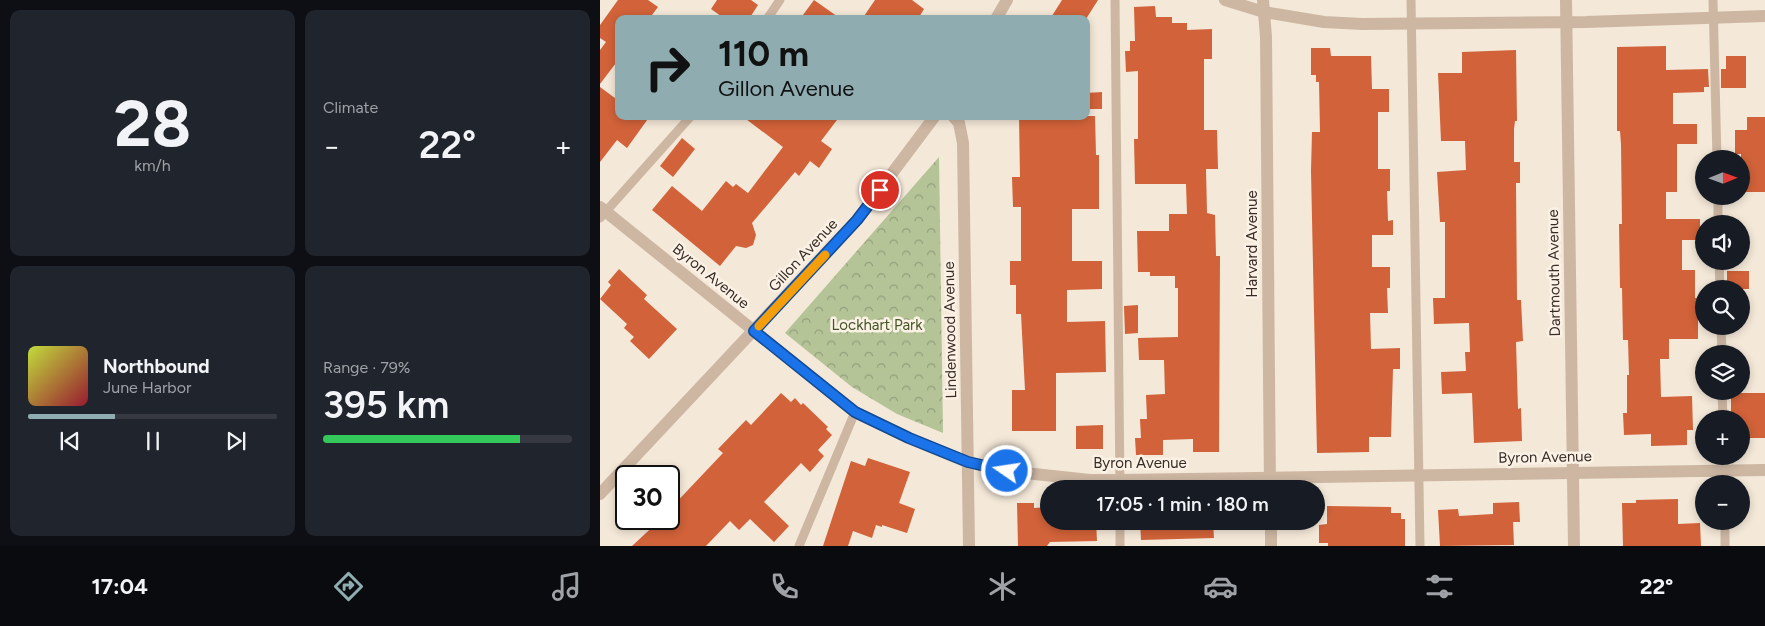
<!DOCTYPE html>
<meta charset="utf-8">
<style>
:root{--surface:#171b24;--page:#20242c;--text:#f1f3f6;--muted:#9ea1a6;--line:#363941;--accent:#8facb1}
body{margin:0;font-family:Figtree,sans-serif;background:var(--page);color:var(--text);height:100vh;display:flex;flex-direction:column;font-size:19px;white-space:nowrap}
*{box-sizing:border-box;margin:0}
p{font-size:16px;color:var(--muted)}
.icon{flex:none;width:28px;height:28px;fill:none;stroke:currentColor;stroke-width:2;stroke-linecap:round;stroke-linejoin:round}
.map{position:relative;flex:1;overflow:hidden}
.details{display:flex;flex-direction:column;gap:10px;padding:10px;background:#0d0f14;width:600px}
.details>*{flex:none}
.hud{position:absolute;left:15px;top:15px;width:475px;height:105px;border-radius:10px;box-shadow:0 2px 8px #0003;background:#8facb1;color:#111;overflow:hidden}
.needle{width:32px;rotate:89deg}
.controls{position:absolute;left:1095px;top:150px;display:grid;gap:10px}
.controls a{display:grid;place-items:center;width:55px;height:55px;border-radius:50%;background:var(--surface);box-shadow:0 2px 8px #0003;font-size:25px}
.speed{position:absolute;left:15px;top:465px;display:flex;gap:10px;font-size:25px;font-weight:700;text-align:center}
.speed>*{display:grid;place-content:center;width:65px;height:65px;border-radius:50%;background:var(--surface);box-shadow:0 2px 8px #0003;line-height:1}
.speed .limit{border:2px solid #111;border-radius:8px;background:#fff;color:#111}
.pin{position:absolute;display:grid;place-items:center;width:42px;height:42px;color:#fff;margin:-21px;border:2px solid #fff;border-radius:50%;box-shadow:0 1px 5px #0007}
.me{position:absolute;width:55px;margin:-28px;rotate:283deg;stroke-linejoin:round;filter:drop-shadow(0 0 4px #0008)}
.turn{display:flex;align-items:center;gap:18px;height:105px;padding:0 20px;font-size:22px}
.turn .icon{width:65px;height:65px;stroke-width:2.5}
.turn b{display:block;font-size:35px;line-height:42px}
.big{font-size:38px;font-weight:600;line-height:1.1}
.details .card{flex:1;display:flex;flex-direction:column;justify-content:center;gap:8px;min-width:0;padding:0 18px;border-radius:10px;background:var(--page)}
.details .dial{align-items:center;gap:0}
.dial b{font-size:65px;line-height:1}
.song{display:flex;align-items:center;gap:15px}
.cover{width:60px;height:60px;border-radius:8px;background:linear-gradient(135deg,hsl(70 70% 55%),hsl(350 70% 35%))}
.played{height:5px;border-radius:2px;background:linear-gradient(90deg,var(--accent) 35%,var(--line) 35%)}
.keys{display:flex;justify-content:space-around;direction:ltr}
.heat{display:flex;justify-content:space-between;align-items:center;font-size:28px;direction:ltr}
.charge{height:8px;border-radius:4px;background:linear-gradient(90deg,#34c759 79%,var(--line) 0)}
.details .tiles{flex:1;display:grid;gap:10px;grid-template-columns:repeat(2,1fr)}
.trip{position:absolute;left:440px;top:480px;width:285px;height:50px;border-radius:25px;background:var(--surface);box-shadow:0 2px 8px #0003;font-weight:600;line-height:50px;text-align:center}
.dock{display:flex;height:80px;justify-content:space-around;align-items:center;background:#090b0e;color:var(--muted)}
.dock .icon{width:35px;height:35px}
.dock .on{color:var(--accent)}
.dock b{font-size:22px;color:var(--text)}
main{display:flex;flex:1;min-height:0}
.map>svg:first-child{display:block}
.forest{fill:url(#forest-crowns)}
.building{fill:#d16239}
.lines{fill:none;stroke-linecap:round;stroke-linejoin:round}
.lane{stroke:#cdb7a3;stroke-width:9}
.street{stroke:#cdb7a3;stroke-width:12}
.route-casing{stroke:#114b97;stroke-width:12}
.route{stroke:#1a73e8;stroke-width:9}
.slow{stroke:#f59e0b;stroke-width:9}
.labels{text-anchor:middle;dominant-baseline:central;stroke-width:5;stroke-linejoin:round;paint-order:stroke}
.street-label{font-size:15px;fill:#372c26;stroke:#fbf1e5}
.park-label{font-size:15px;fill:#455728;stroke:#fbf1e5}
</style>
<main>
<section class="details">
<div class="tiles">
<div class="card dial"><b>28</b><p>km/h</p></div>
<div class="card"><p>Climate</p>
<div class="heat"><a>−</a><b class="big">22°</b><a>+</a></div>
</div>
<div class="card">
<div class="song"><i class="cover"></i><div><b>Northbound</b><p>June Harbor</p></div></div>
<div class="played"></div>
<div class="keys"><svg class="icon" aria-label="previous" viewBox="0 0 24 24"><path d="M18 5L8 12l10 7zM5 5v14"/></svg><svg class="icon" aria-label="pause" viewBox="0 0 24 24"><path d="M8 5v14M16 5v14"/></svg><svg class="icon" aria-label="next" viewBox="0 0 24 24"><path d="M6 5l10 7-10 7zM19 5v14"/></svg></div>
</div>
<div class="card"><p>Range · 79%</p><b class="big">395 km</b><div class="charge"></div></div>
</div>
</section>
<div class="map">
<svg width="1165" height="546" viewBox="0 0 1165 546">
<defs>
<pattern id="forest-crowns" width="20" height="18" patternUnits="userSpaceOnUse" patternTransform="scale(1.25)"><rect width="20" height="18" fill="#b4c497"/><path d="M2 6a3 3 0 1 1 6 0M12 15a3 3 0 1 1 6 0" fill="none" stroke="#939f7b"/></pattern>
</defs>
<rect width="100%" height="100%" fill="#f4e8d8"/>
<!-- forest -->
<polygon class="forest" points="339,157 343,433 297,414 252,387 185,333"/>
<!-- building -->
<g class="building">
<polygon points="18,0 48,0 58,7 49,19 19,19 19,59 0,84 0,50 6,42 0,38 0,25"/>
<polygon points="117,0 151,0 158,5 149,19 125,19 111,9"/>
<polygon points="214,0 241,19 200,19"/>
<polygon points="275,0 312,0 324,9 318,19 262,19"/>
<polygon points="462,0 498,0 486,19 450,19"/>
<polygon points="555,6 556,17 572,17 572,23 587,23 587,30 612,29 612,59 604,59 604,130 617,130 618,169 606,169 607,213 615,215 616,256 620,256 619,452 593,452 593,439 563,440 563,455 536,455 535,438 541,438 540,419 547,419 546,395 565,394 564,360 539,360 538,338 578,337 578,288 575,288 575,276 550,276 550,272 538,272 537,231 569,231 569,214 587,214 586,184 535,184 534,139 538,139 538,71 526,72 525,51 530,51 530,41 535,41 534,7"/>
<polygon points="1066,46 1066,70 1108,69 1109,87 1104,87 1104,92 1073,93 1073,124 1097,124 1097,144 1077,144 1077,192 1066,192 1066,219 1100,219 1100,240 1082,240 1082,270 1095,270 1095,298 1098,298 1098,339 1069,339 1069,359 1060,359 1061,397 1092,396 1093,430 1087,430 1087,445 1051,446 1051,434 1024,435 1023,413 1027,413 1027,375 1029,375 1028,340 1023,340 1022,288 1020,288 1019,224 1022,224 1021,144 1020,131 1017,131 1017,47"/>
<polygon points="711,48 730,48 731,56 771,56 772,89 789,89 789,112 778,112 778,169 790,169 790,191 787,191 788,221 793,220 793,235 772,235 772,267 790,267 790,288 787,288 788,313 770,313 771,349 800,348 800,369 793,369 791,437 769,437 769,452 717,453 711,171 712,132 720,132 719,82 716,82 716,75 711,75"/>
<polygon points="916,50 917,121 915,121 914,129 914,162 920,162 920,183 916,183 917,300 921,300 923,341 916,342 918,409 921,408 922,441 874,443 872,393 842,394 841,372 866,371 865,352 870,352 869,323 834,324 833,298 845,298 845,222 840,222 837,172 866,170 865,141 841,141 838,73 862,73 862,52"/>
<polygon points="1126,56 1146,56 1146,88 1121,88 1121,69 1126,69"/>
<polygon points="0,87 19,101 19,116 50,116 27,148 17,140 0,162"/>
<polygon points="502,92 502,109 486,109 486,93"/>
<polygon points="142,116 240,116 221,141 232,149 219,168 210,161 199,176 195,172 152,223 156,235 153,245 146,248 136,246 120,266 52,210 72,186 102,211 126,181 133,187 136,184 148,193 183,147"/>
<polygon points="419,116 495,116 496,155 499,155 499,209 472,209 472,261 502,261 502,289 467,290 467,322 505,321 506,372 456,373 456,431 412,431 412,390 425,390 421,314 416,314 416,285 410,285 410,261 421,261 421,207 413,207 412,177 420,177"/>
<polygon points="1147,117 1165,117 1165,192 1141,192 1141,154 1135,154 1135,130 1147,130"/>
<polygon points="82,138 95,149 73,177 60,166"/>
<polygon points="19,269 47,295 44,299 77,329 49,359 30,341 34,337 24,328 27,324 0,299 11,285 8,282"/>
<rect x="1127" y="271" width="22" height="18"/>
<polygon points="538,305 538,333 525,334 524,306"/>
<polygon points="181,393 191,402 195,398 201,405 203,403 228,427 226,429 232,435 218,450 224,456 210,472 201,463 164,502 189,526 174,542 150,519 139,530 130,521 106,546 32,546 61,519 69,519 69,510 123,453 118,449 146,420 151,425"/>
<polygon points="1131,393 1165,393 1165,438 1141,438 1141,419 1131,419"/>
<polygon points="503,425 503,449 476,449 476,426"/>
<polygon points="268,458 310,472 299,503 315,509 307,533 282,525 282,527 276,525 272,538 253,531 248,546 223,546 251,461 265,466"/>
<polygon points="1078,499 1078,524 1100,523 1101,546 1023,546 1022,503 1036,503 1036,500"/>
<polygon points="919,502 920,522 913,522 914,545 840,546 838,510 858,509 859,516 893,514 893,503"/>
<polygon points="417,503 434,503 434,508 449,507 449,521 496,521 497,541 450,542 447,546 418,546"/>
<polygon points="727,506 791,507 791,513 801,513 801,519 805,519 805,546 728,546 728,543 719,543 719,525 727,524"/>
<polygon points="540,521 613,521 614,538 541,540"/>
</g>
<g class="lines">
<!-- lane -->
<g class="lane">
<polyline points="515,0 520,489"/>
<polyline points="811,0 820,546"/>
<polyline points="1113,0 1117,159"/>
<polyline points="167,19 180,0"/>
<polyline points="1118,196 1118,224"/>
<polyline points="0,218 91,116"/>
<polyline points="1119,261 1120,289"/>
<polyline points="1121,326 1122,354"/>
<polyline points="1122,391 1123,419"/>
<polyline points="1124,456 1124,484"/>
<polyline points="520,521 520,546"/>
<polyline points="1125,521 1125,546"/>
<polyline points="199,546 255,412"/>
</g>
<!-- street -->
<g class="street">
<polyline points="625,0 664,12 724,22 762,24 986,22 1165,16"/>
<polyline points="663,0 666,37 670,489"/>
<polyline points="966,0 974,546"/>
<polyline points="396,19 407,0"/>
<polyline points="353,116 359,123 363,143 369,546"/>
<polyline points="0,207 255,412 309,438 367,462 407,471 490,480 520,480 1165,470"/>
<polyline points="0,494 257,220 335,116"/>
<polyline points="671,521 671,546"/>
</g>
</g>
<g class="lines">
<defs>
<polyline id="route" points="280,190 257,220 154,331 255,412 309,438 368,462 407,471"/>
</defs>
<!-- route casing -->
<use href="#route" class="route-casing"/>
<!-- route -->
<use href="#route" class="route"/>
<!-- slow -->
<polyline class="slow" points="159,326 225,255"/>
</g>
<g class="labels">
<!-- street labels -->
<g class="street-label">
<text transform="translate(652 244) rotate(-90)">Harvard Avenue</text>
<text transform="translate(203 255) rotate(-47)">Gillon Avenue</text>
<text transform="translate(954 273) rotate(-91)">Dartmouth Avenue</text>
<text transform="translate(111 276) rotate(39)">Byron Avenue</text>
<text transform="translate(350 330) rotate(-91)">Lindenwood Avenue</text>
<text transform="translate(945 457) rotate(-1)">Byron Avenue</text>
<text x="540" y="463">Byron Avenue</text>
</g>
<!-- park labels -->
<g class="park-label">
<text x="277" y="325">Lockhart Park</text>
</g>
</g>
</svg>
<div class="controls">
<a><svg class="needle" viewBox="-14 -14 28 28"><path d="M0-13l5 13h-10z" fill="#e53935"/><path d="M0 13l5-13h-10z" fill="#9ea1a6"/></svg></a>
<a><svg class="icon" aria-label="sound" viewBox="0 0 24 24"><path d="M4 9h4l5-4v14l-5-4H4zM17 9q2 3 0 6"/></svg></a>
<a><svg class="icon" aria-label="search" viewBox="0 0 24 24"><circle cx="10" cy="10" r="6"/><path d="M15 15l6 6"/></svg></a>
<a><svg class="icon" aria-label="layers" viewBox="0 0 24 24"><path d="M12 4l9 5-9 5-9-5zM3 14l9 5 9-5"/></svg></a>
<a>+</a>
<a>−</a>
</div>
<div class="speed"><div class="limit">30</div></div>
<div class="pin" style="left:280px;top:190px;background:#d93025"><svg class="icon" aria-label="arrive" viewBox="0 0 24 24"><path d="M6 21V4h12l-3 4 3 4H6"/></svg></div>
<svg class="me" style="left:407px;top:471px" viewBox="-20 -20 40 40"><circle r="17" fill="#1a73e8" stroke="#fff" stroke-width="3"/><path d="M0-11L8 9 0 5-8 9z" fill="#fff"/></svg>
<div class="trip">17:05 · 1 min · 180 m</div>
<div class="hud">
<div class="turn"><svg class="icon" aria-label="right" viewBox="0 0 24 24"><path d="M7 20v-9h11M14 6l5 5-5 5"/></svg><div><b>110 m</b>Gillon Avenue</div></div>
</div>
</div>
</main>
<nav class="dock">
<b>17:04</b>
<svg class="icon on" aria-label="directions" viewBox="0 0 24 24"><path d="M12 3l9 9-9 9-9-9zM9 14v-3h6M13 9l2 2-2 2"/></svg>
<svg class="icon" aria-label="music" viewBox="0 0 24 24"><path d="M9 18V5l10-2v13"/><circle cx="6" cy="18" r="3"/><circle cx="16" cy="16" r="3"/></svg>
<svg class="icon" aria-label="phone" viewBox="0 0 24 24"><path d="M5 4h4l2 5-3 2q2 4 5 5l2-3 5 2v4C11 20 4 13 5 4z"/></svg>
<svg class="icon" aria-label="climate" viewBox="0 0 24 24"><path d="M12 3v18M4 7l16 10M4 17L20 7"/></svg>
<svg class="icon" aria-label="car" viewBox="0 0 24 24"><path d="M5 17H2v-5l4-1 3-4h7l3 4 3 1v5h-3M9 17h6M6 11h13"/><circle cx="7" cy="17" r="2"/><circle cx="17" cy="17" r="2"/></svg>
<svg class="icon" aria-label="filters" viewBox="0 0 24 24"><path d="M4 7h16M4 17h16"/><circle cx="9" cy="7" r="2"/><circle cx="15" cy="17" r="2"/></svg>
<b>22°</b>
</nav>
